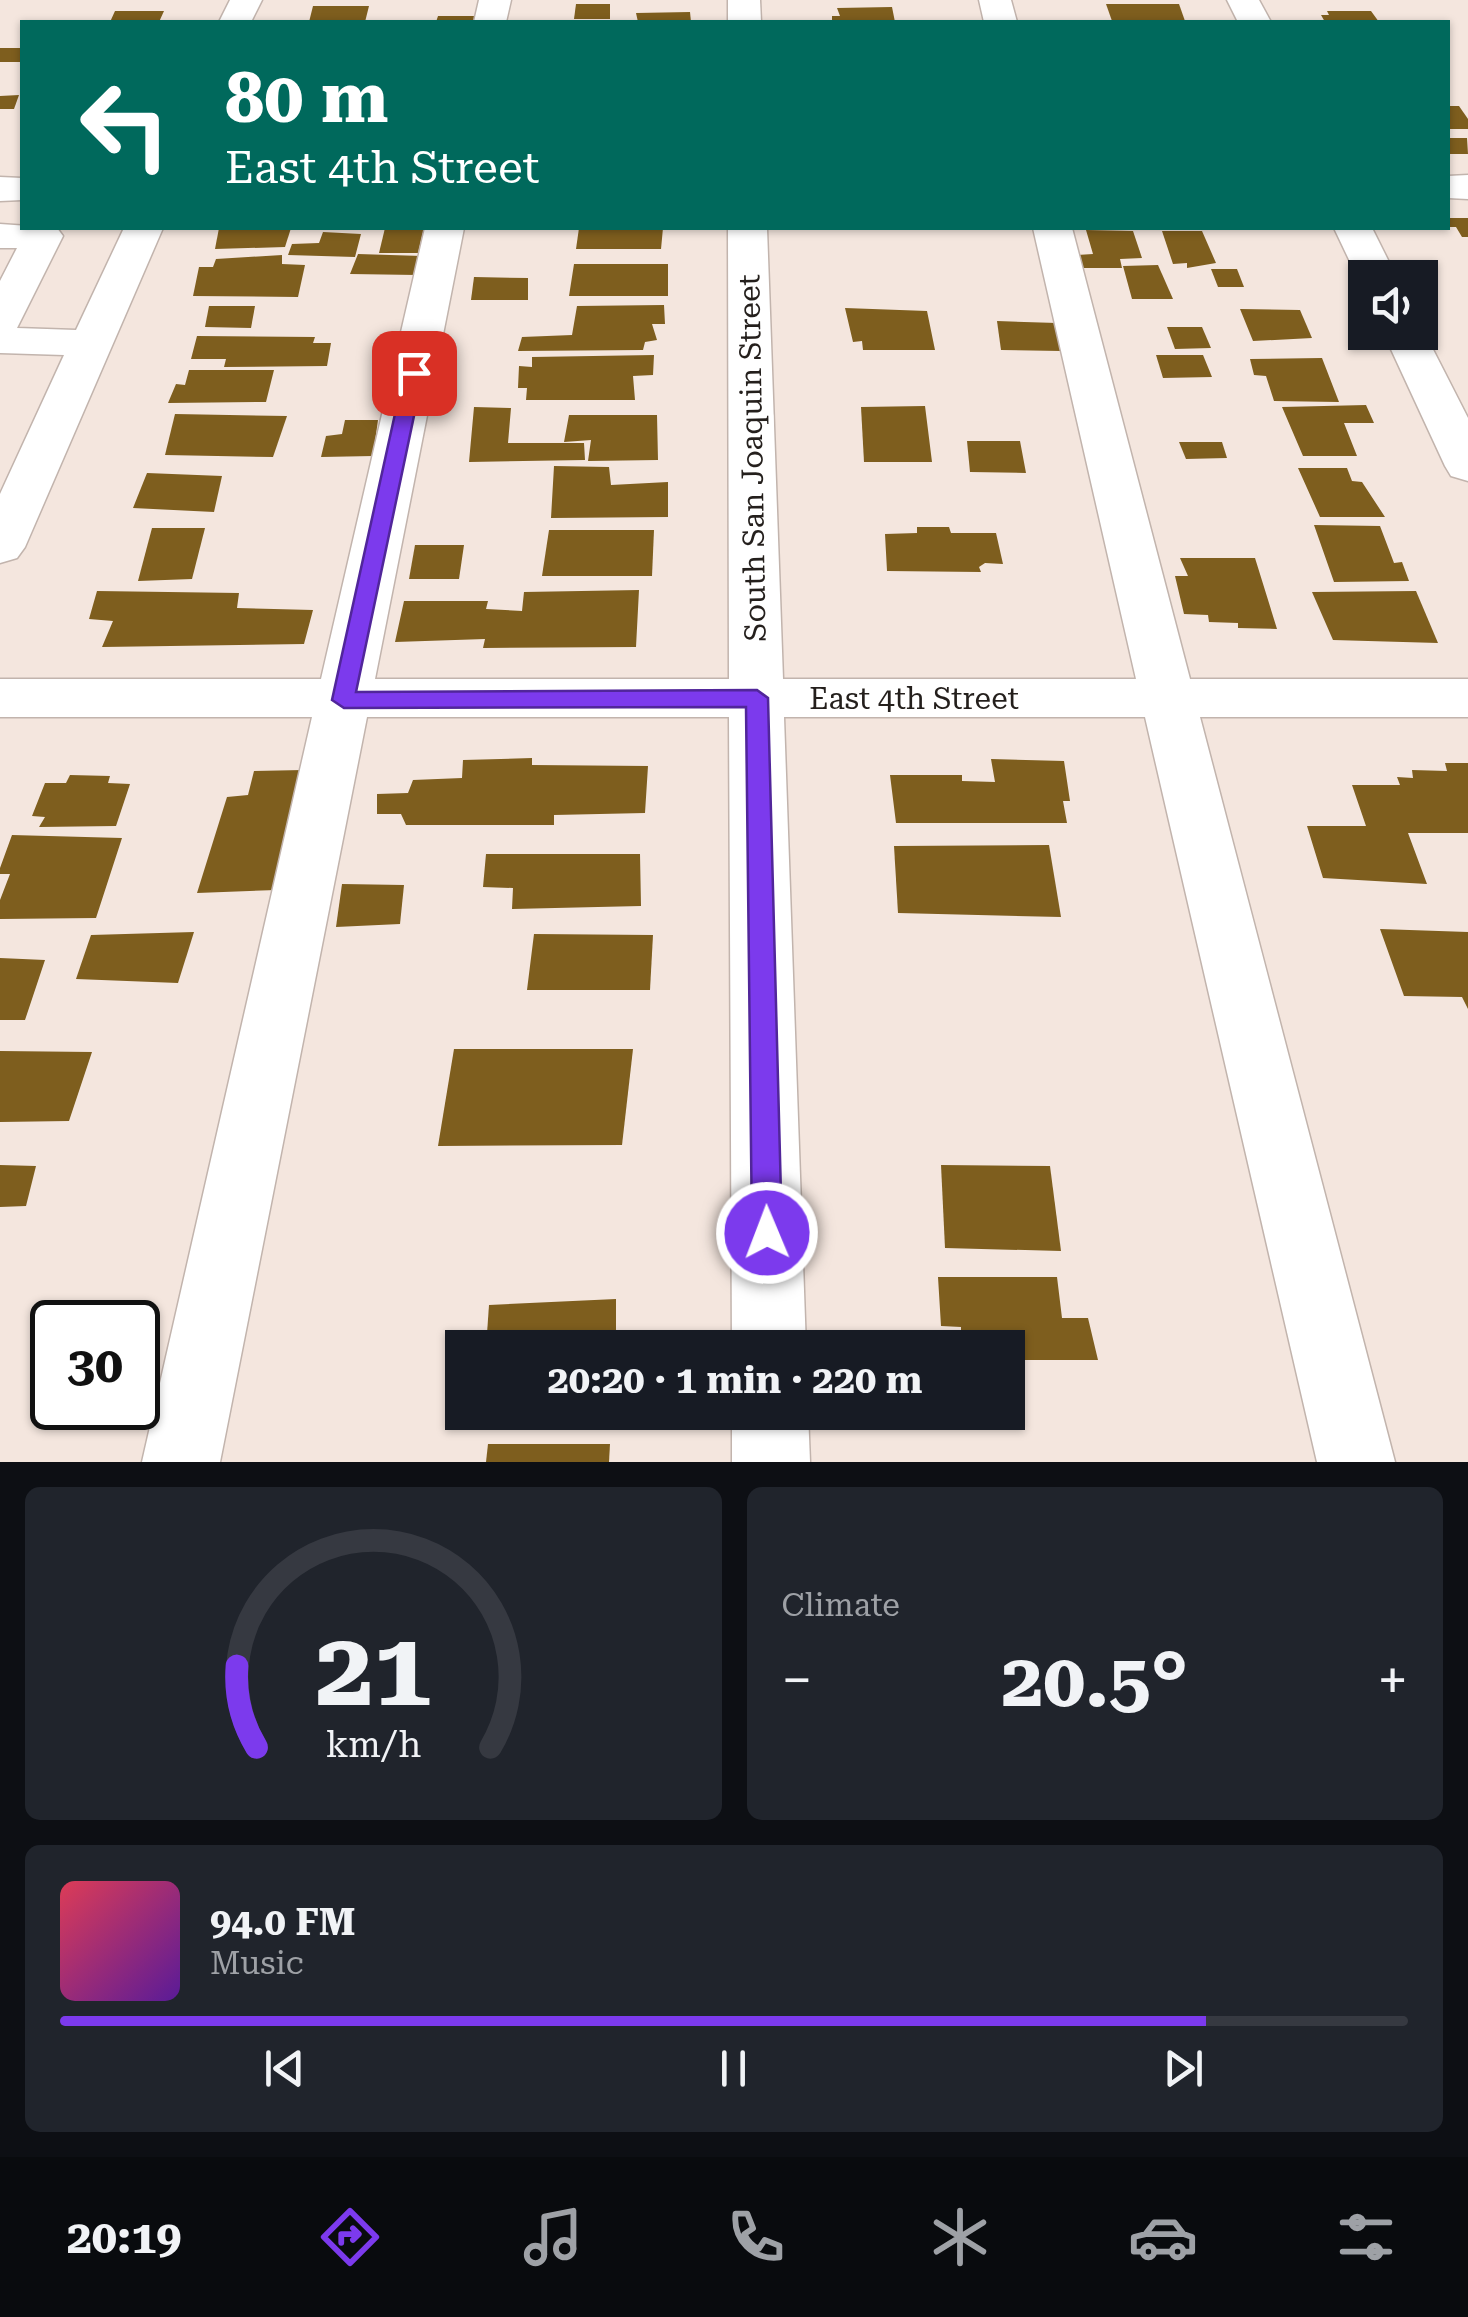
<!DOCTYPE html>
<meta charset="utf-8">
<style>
:root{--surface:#171b24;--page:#20242c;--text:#f1f3f6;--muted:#9ea1a6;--line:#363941;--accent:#7c3aed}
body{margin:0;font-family:"Roboto Serif",serif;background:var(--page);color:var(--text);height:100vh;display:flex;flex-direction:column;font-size:38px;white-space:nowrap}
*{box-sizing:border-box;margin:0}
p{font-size:32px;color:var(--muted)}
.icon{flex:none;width:55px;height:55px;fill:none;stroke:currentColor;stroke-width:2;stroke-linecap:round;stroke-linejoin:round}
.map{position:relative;height:1462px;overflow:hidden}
.side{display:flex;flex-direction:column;gap:25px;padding:25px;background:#0d0f14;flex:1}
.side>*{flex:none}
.hud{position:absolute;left:20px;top:20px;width:1430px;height:210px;border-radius:0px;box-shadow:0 2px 8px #0004;background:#00695c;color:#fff;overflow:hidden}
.fabs{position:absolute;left:1348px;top:260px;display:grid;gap:20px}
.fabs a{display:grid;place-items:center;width:90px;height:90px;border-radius:0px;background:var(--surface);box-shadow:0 2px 8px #0004;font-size:50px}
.speed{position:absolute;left:30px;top:1300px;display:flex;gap:20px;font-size:50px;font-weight:700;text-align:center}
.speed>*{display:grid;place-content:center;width:130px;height:130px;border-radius:50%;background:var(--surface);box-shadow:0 2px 8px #0004;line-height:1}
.speed .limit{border:5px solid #111;border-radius:15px;background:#fff;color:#111}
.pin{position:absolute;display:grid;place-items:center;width:85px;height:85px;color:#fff;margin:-42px;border-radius:20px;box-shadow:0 5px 15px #0006}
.me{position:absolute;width:110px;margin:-55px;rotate:359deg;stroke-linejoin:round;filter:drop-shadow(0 0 8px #0008)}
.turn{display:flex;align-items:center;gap:35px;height:210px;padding:0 40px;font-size:45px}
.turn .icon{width:130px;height:130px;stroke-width:2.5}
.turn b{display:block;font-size:70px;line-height:85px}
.big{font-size:75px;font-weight:700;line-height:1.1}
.side .tile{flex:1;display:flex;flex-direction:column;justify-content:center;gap:15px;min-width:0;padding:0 35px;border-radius:15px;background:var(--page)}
.side .dial{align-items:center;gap:0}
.dial svg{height:260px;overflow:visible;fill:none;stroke:var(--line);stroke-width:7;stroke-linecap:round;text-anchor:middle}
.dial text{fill:var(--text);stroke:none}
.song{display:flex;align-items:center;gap:30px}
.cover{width:120px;height:120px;border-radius:15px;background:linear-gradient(135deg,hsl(350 70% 55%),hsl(270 70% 35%))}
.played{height:10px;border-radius:5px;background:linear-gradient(90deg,var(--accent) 85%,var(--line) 85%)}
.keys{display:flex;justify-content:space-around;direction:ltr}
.heat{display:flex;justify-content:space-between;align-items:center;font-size:55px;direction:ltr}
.side .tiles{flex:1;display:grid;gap:25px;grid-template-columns:1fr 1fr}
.tile:last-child{grid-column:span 2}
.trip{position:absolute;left:445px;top:1330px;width:580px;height:100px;border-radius:0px;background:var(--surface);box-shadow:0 2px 8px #0004;font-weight:700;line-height:100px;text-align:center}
.tabs{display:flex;height:160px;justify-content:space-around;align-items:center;background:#090b0e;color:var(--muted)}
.tabs .icon{width:70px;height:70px}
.tabs .active{color:var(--accent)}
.tabs b{font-size:45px;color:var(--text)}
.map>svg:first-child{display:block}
.building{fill:#7e5e1e}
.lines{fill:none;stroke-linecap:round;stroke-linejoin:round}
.minor-casing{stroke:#c2b4ad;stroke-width:3}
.minor{fill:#fff;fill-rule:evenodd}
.route{fill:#7c3aed;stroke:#51269a;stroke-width:2.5}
.labels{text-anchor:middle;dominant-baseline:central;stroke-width:10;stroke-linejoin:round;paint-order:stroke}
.street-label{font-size:30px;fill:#241f1c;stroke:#fff}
</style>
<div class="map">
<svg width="1468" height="1462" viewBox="0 0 1468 1462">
<rect width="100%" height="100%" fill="#f4e6de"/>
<!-- building -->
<g class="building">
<polygon points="576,4 610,4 610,19 574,19"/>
<polygon points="1106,4 1179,4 1185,21 1112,21"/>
<polygon points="313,6 369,6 365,22 309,22"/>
<polygon points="892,7 895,22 832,22 832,16 840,16 837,8"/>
<polygon points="115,11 164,11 159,22 110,22"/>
<polygon points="1327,11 1371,11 1379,22 1325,22 1321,15 1329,15"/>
<polygon points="690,12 691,22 638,22 636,13"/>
<polygon points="438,16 475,16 474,22 436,22"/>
<rect x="0" y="48" width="22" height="14"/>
<polygon points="19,95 14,109 0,109 0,96"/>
<polygon points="1448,106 1459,106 1468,119 1468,129 1448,129"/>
<polygon points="1448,138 1467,138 1468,154 1450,154"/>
<polygon points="1448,218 1468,218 1468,237 1462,237 1456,227 1448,227"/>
<polygon points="219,228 291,228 285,247 215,249"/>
<polygon points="385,228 424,228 418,253 379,253"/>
<polygon points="579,228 663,228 661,249 576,249"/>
<polygon points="1086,230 1133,231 1142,258 1120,259 1122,268 1081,268 1077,255 1093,254"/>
<polygon points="1162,231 1202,231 1216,263 1187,268 1187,263 1173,264"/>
<polygon points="323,232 361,234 355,257 288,255 292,244 319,243"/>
<polygon points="358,254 422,256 417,275 350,274"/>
<polygon points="282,255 282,264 305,265 298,297 193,296 199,267 213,267 216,259"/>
<polygon points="574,264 668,264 668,296 569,296"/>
<polygon points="1158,265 1173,299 1132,299 1123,266"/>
<polygon points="1211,269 1237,269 1244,287 1218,287"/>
<polygon points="474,277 528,278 528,300 471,300"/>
<polygon points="664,305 665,324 652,324 657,340 645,342 643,350 518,351 522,337 572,335 577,306"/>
<polygon points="209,306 255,306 251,328 205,327"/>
<polygon points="845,308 927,311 935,350 863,350 862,341 853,342"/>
<polygon points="1240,309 1300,310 1312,338 1253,341"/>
<polygon points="997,321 1057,323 1061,351 1001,350"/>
<polygon points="1167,327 1202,327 1211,348 1175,349"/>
<polygon points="197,336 315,337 313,343 331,343 327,366 224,367 226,359 191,359"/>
<polygon points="654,355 653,375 633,376 635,400 526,400 527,388 518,388 519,366 532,367 532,357"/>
<polygon points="1156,355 1203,355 1212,377 1163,378"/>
<polygon points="1322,358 1339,402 1274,401 1266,376 1254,375 1250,359"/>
<polygon points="189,370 274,370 266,402 168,403 176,384 185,385"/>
<polygon points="1366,405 1374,423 1344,423 1357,456 1303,456 1282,407"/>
<polygon points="925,406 932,462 864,462 861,407"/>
<polygon points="474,407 511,408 508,443 584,443 585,460 469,462"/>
<polygon points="175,414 287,416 273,457 165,455"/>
<polygon points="569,415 657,415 658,460 588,461 591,440 564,442"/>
<polygon points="345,420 378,420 373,456 321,457 326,436 342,434"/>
<polygon points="967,441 1020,441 1026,473 970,472"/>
<polygon points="1179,442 1222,442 1227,458 1186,459"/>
<polygon points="554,466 609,467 611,485 668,482 668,517 551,518"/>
<polygon points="1298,468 1347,468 1352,481 1362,482 1385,517 1320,517"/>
<polygon points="147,473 222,476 214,512 133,508"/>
<polygon points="1314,525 1380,526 1394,563 1402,562 1409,581 1334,582"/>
<polygon points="917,527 949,527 951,533 996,533 1003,564 985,563 979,567 981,572 887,571 885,534 917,533"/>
<polygon points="152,528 205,528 192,579 138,581"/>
<polygon points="549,530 654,530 652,576 542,576"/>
<polygon points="415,545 464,545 459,579 409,579"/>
<polygon points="1180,558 1255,558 1277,629 1238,628 1238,623 1209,622 1208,615 1184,614 1175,576 1188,576"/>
<polygon points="639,590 636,647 483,648 485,639 395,642 404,601 488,601 486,609 522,611 524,592"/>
<polygon points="97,591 239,593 237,608 313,610 304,644 102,647 113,621 89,619"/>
<polygon points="1416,591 1438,643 1333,640 1312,592"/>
<polygon points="532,758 532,765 648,766 645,813 554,815 554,825 406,825 401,814 377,814 377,794 408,793 413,780 462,778 463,760"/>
<polygon points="991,759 1064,761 1070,801 1063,801 1067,823 896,823 890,775 962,775 962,781 995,782"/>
<polygon points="1445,763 1468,763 1468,833 1408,833 1427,884 1323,878 1307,826 1366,826 1352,785 1400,785 1397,777 1413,778 1412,770 1447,771"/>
<polygon points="303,770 276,890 197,893 227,797 248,795 254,771"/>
<polygon points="70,775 110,776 108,783 130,784 116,826 39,827 45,817 32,816 45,783 66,783"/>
<polygon points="12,835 122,838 96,918 0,919 0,900 10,874 0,874 0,868"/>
<polygon points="1049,845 1061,917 898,913 894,846"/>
<polygon points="486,854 640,854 641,906 512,909 513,888 483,887"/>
<polygon points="342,884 404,885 400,924 336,927"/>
<polygon points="1380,929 1468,932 1468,1009 1462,997 1404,996"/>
<polygon points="194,932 178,983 76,979 91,935"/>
<polygon points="534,934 653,935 650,990 527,990"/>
<polygon points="0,958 45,960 25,1020 0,1020"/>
<polygon points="454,1049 633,1049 622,1145 438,1146"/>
<polygon points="0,1051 92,1052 69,1121 0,1122"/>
<polygon points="0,1165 36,1166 26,1206 0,1207"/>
<polygon points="941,1165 1050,1166 1061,1251 945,1248"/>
<polygon points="938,1277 1057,1277 1062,1318 1088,1318 1098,1360 1008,1360 1008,1348 947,1348 945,1336 961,1337 961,1327 941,1326"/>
<polygon points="616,1299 616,1348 486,1348 489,1305"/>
<polygon points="488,1444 610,1444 609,1462 486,1462"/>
</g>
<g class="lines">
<defs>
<g id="minor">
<polygon points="230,0 262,0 251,22 219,22"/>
<polygon points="479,0 511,0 506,22 474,22"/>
<polygon points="728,0 760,0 761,22 728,22"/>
<polygon points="979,0 1011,0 1017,22 984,22"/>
<polygon points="1227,0 1259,0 1271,22 1238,22"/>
<polygon points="1468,175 1468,199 1448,198 1448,176"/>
<polygon points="0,177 22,178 22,200 0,201"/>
<polygon points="0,224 57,228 63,236 17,328 76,330 124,228 163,228 25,547 17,558 0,563 0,494 64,355 0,353 0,281 17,248 0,248"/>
<polygon points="425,228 464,228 375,679 729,679 728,228 767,228 783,679 1136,679 1033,228 1072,228 1190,679 1468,679 1468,717 1200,717 1395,1462 1317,1462 1145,717 784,717 806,1348 732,1348 729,717 367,717 220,1462 142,1462 312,717 0,717 0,679 321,679"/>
<polygon points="1334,228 1372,228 1397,278 1365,278 1362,287"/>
<polygon points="1420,324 1468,418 1468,481 1451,476 1445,466 1383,332 1420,332"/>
<polygon points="732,1412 808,1412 810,1462 732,1462"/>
</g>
</defs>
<!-- minor casing -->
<use href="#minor" class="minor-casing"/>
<!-- minor -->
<use href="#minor" class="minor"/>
</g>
<!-- route -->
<polygon class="route" points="414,367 423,373 356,692 757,690 768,698 782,1233 777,1243 767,1247 757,1243 752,1233 746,707 344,708 332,700 404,373"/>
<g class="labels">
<!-- street labels -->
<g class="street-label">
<text transform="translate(752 458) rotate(-91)">South San Joaquin Street</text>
<text x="914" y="698">East 4th Street</text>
</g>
</g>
</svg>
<div class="fabs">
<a><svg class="icon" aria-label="sound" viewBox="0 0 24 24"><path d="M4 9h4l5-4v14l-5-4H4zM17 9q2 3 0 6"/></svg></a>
</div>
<div class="speed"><div class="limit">30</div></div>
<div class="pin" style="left:414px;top:373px;background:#d93025"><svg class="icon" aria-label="arrive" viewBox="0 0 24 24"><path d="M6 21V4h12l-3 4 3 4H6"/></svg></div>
<svg class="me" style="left:767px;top:1233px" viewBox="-20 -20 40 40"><circle r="17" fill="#7c3aed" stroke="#fff" stroke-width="3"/><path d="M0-11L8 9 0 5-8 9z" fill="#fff"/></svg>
<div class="trip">20:20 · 1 min · 220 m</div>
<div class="hud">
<div class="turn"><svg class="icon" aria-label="left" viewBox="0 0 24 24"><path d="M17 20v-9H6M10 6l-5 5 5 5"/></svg><div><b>80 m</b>East 4th Street</div></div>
</div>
</div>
<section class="side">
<div class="tiles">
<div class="tile dial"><svg viewBox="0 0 100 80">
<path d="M14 69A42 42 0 1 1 86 69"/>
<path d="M14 69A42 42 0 0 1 8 44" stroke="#7c3aed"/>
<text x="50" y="56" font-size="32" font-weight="700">21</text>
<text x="50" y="72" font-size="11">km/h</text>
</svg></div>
<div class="tile"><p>Climate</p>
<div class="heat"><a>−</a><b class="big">20.5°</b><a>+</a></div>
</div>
<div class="tile">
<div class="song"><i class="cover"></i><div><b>94.0 FM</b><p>Music</p></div></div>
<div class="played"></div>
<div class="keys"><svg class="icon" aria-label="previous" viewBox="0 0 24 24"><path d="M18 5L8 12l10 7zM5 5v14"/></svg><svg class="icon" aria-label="pause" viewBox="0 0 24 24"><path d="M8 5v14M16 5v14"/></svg><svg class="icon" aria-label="next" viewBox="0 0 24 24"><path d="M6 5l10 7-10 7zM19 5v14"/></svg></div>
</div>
</div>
</section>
<nav class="tabs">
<b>20:19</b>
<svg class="icon active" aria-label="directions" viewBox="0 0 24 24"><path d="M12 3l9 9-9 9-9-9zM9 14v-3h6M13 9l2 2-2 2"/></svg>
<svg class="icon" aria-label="music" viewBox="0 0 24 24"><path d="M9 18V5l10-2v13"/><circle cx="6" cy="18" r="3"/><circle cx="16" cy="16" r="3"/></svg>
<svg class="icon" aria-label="phone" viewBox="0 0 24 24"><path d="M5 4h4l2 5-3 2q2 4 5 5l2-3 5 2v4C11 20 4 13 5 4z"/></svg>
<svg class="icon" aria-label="climate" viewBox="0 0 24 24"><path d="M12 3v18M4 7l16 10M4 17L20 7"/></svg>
<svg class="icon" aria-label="car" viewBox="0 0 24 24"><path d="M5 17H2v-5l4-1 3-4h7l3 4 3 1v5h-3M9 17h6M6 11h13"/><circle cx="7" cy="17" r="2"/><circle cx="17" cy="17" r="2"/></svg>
<svg class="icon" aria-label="filters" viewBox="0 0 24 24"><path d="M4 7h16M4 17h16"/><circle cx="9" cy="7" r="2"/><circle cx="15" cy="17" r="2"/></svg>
</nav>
